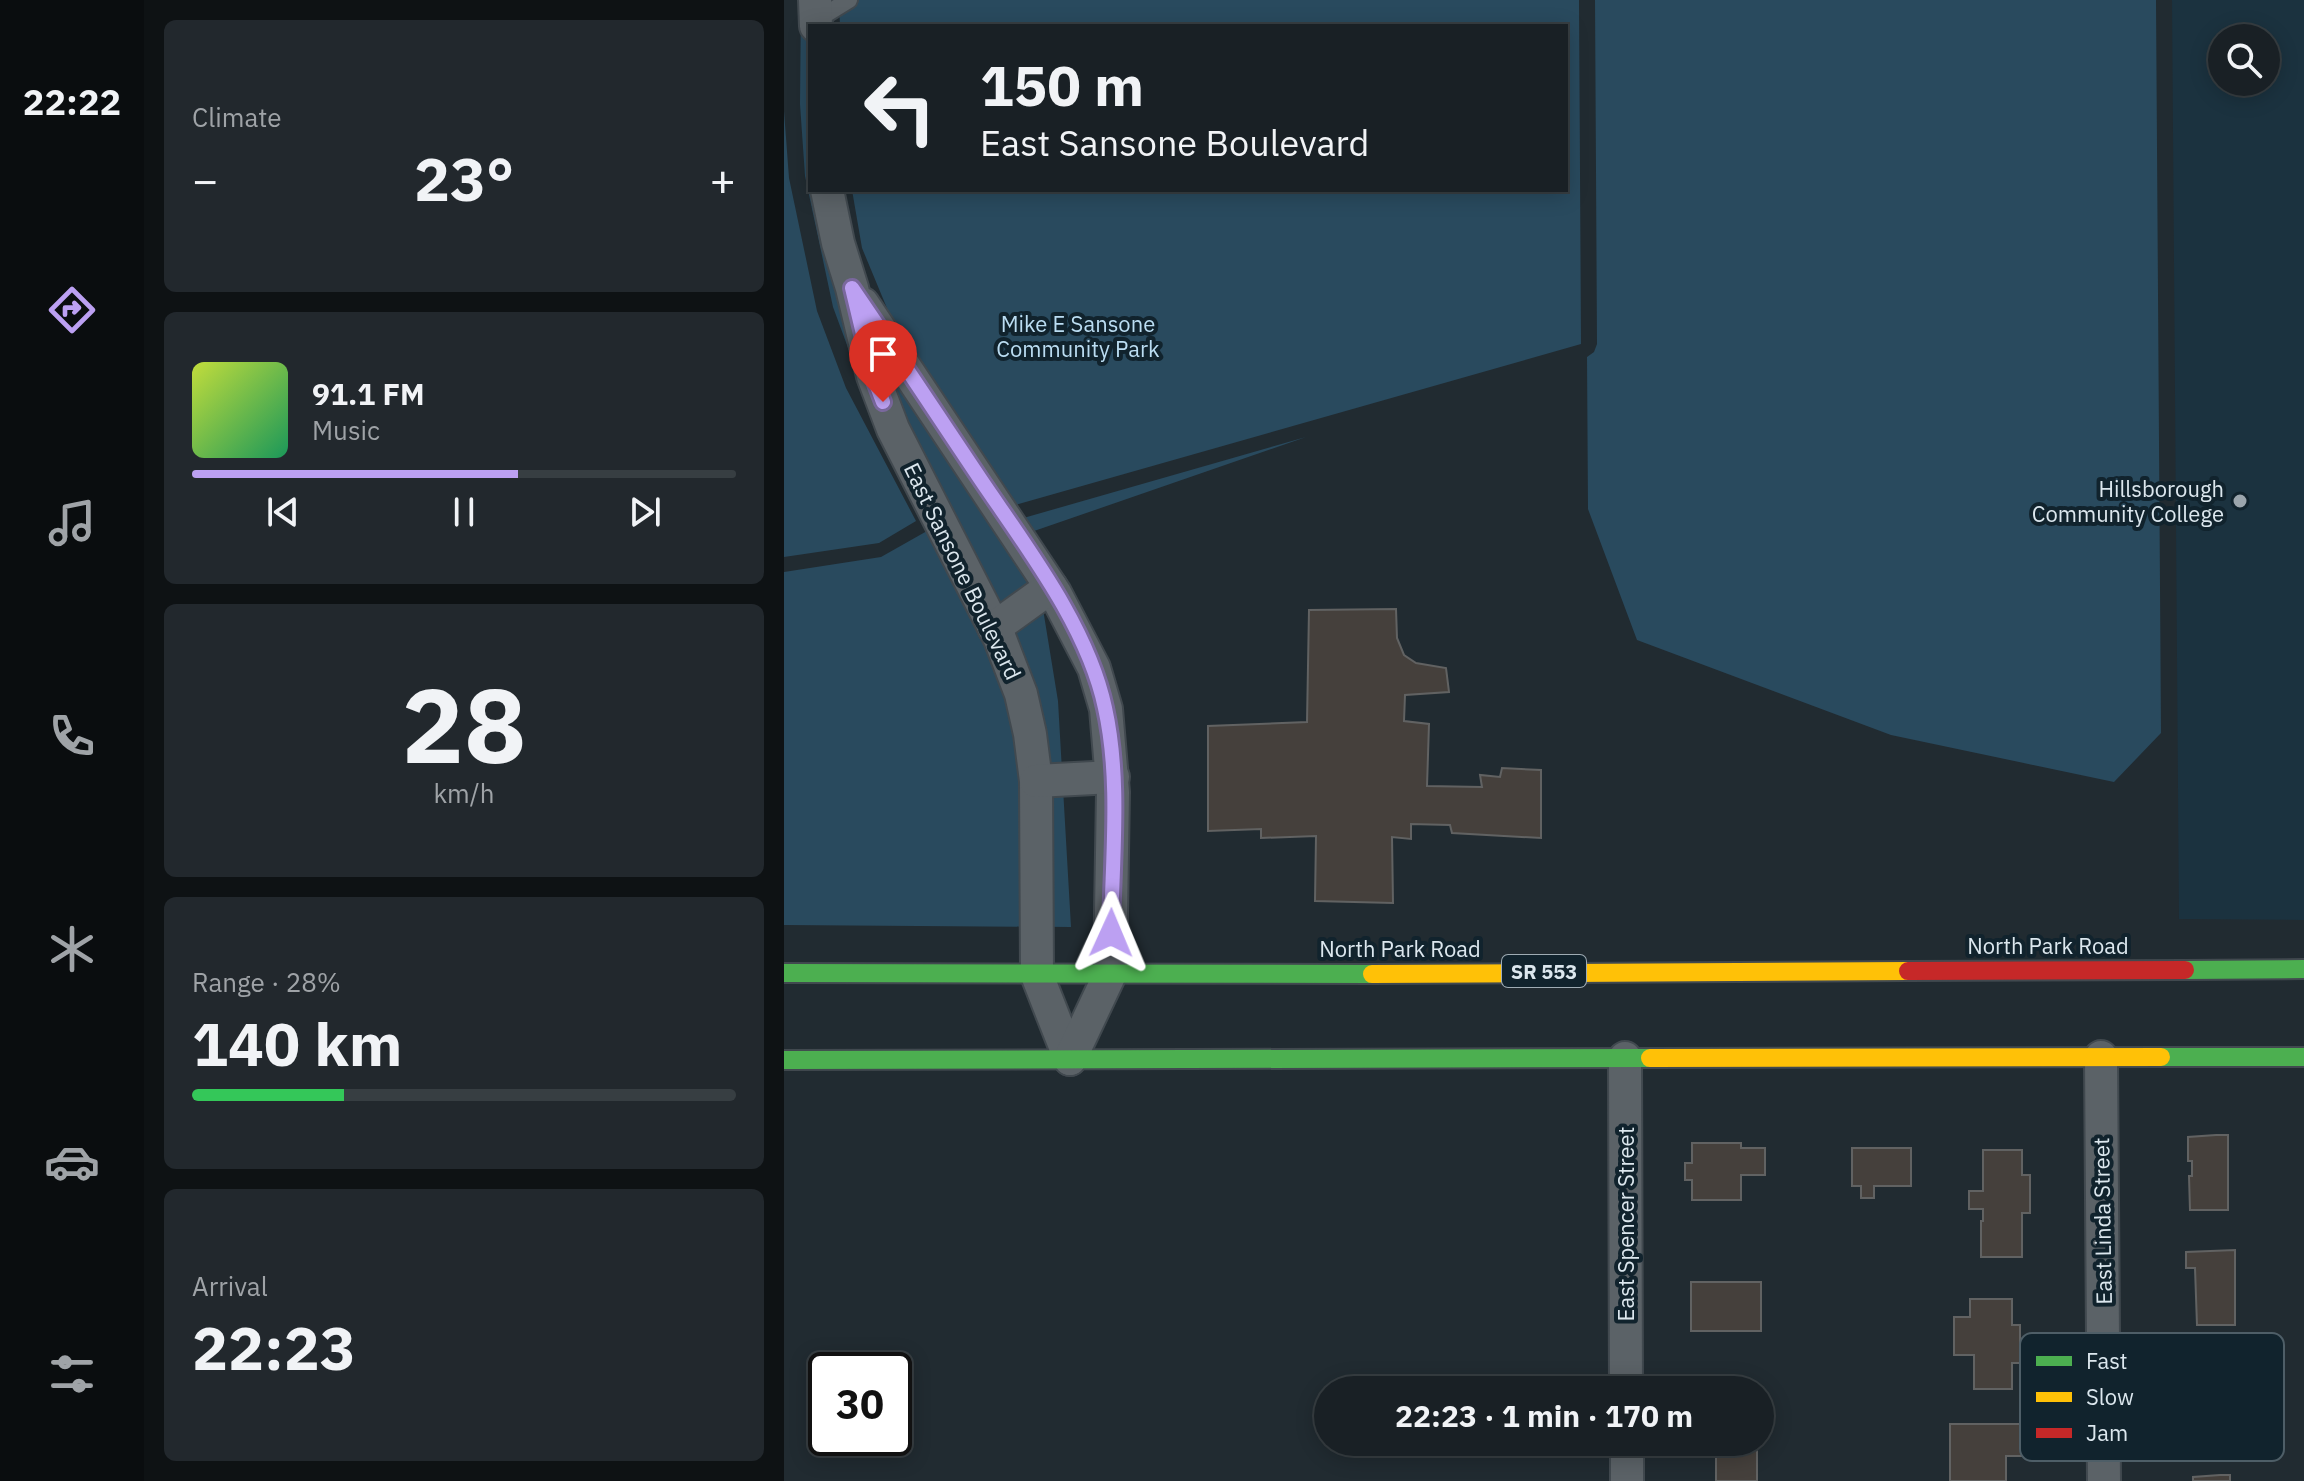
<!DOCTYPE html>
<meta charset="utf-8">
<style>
:root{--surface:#192025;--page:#22282d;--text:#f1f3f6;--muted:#9fa3a7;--line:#373e42;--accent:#bca0f2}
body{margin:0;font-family:"IBM Plex Sans",sans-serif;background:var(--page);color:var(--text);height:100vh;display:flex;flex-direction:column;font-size:30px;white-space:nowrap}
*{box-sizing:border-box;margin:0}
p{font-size:26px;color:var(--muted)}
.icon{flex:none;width:44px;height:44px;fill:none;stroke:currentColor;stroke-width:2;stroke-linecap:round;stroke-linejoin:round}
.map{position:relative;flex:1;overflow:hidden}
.panel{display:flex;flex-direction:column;gap:20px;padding:20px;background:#0e1214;width:640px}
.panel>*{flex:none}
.hud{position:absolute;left:24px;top:24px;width:760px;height:168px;border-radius:0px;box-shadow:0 4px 20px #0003,0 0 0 2px var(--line);background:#192025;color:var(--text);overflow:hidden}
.buttons{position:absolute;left:1424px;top:24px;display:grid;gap:16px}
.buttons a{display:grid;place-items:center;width:72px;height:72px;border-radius:50%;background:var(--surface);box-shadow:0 4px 20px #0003,0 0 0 2px var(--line);font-size:40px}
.speed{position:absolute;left:24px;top:1352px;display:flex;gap:16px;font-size:40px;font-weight:700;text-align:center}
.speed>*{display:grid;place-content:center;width:104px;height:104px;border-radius:50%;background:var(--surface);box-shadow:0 4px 20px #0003,0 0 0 2px var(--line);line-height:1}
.speed .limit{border:4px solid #111;border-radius:12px;background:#fff;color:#111}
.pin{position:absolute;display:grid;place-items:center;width:68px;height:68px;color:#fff;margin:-82px -34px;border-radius:50% 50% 50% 0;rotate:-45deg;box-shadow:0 0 8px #0007}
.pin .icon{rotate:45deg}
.me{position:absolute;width:88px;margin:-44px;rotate:1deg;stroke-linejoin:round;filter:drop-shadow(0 0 6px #0008)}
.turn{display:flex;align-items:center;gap:28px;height:168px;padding:0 40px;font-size:36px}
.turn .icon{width:104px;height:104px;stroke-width:2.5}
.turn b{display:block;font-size:56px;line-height:68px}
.big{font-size:60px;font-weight:800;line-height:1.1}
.panel .tile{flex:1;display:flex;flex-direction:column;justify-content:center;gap:12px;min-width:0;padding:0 28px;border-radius:12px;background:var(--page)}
.panel .dial{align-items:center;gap:0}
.dial b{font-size:104px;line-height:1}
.song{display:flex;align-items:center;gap:24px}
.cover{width:96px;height:96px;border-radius:12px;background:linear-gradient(135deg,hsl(70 70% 55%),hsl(150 70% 35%))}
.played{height:8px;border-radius:4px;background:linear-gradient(90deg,var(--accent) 60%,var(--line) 60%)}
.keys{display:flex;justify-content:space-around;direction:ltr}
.heat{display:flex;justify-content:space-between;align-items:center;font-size:44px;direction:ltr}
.charge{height:12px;border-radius:6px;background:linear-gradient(90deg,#34c759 28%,var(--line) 0)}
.trip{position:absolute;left:530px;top:1376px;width:460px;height:80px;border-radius:40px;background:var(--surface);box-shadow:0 4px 20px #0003,0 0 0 2px var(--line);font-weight:800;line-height:80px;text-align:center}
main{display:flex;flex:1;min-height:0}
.tab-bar{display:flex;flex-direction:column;width:144px;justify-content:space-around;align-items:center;background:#0a0d0f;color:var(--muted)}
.tab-bar .icon{width:56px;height:56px}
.tab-bar .selected{color:var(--accent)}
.tab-bar b{font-size:36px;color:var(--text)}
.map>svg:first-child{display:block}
.built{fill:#1b323f;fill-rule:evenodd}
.green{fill:#294a5e}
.building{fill:#45403c;stroke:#616262;stroke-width:2}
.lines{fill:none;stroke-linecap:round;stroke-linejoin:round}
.lane-casing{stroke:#41494f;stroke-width:20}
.street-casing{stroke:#41494f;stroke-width:36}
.fast-casing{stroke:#41494f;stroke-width:22}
.slow-casing{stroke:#41494f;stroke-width:22}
.jam-casing{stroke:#41494f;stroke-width:22}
.lane{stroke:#5b6267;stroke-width:16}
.street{stroke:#5b6267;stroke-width:32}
.fast{stroke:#4caf50;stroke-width:18}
.slow{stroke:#ffc107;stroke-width:18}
.jam{stroke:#c62828;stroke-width:18}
.route-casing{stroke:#7a689d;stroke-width:20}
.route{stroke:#bca0f2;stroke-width:14}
.poi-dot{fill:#9ba5ac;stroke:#11232d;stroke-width:3}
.labels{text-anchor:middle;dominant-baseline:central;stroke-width:8;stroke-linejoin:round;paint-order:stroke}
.shield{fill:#11232d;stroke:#9facb4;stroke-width:2}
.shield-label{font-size:20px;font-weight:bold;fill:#dce7ee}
.park-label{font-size:22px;fill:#bbddf2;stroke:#11232d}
.poi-label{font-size:22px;fill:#dce7ee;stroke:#11232d;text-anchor:end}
.street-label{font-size:22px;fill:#dce7ee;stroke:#11232d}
.key{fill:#11232d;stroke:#4e5e67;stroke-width:2}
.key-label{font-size:22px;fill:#dce7ee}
</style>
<main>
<nav class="tab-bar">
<b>22:22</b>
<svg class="icon selected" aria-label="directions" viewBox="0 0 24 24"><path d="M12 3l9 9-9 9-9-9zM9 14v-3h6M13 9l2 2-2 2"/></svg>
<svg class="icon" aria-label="music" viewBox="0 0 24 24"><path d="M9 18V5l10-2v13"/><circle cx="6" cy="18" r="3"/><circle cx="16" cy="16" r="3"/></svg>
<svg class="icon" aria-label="phone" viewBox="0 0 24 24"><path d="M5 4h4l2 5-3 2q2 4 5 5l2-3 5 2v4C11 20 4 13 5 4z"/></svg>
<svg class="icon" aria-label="climate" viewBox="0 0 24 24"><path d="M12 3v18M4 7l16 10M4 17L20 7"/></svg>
<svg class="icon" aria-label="car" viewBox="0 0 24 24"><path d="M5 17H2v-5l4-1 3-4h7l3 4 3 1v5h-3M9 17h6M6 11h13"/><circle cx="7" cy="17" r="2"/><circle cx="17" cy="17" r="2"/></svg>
<svg class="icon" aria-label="filters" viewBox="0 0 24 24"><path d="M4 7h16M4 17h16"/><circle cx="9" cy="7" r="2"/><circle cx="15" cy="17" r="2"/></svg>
</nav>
<section class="panel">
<div class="tile"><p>Climate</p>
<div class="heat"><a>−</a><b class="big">23°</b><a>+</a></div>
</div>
<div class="tile">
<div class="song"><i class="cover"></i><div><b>91.1 FM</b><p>Music</p></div></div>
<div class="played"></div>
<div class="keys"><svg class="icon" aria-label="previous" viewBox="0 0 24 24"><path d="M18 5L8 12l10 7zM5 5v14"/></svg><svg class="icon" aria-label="pause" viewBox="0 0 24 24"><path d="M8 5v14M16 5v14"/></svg><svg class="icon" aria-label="next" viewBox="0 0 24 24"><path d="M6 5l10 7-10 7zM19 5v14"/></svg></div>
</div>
<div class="tile dial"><b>28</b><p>km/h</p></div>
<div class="tile"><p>Range · 28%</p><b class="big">140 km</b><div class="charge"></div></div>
<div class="tile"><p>Arrival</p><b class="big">22:23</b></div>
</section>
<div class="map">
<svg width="1520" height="1481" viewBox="0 0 1520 1481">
<rect width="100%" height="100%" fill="#212b31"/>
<!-- built -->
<path class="built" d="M1388,0H1520V920L1395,919ZM1438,38H1482V82H1438Z"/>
<!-- green -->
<g class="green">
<polygon points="17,0 26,26 26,190 53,190 91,320 236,519 522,437 230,538 258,603 274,701 287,927 0,925 0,572 97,557 143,531 77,383 49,307 21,176 16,104"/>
<polygon points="55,0 795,0 797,344 231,505 105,313 78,248 68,190 782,190 782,26 56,26"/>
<polygon points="811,0 1372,0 1377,733 1330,782 1107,735 853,640 804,509 803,357 810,352 813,344"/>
<polygon points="0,111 5,178 33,311 62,388 132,521 95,543 0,557"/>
</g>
<!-- building -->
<g class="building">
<polygon points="612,609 613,638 620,655 632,663 662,668 665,692 621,695 620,721 645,724 643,786 698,787 696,775 716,777 718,768 757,770 757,838 668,833 666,825 627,824 627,839 608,837 609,903 531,901 532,836 477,838 477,829 424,831 424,726 523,722 525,610"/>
<polygon points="1432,1135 1444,1135 1444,1210 1406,1210 1405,1176 1408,1176 1408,1161 1404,1161 1404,1137"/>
<polygon points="908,1143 957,1143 957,1148 981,1148 981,1175 957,1175 957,1200 908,1200 908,1180 901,1180 901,1163 908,1163"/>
<polygon points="1068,1148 1127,1148 1127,1186 1090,1186 1090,1198 1077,1198 1077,1186 1068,1186"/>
<polygon points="1199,1150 1238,1150 1238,1175 1246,1175 1246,1213 1238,1213 1238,1257 1197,1257 1197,1221 1199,1221 1199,1209 1185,1209 1185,1191 1199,1191"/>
<polygon points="1451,1250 1451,1325 1413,1325 1411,1268 1402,1268 1402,1252"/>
<rect x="907" y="1282" width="70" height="49"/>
<polygon points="1186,1299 1228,1299 1228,1325 1236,1325 1236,1363 1228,1363 1228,1389 1190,1389 1190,1355 1170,1355 1170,1317 1186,1317"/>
<polygon points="1166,1424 1247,1424 1247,1456 1222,1456 1222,1481 1166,1481"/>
<rect x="932" y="1447" width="41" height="34"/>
<polygon points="1436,1475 1446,1475 1446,1481 1409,1481 1409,1477"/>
</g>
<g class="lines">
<defs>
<polyline id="lane" points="31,21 65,0"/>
<g id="street">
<polyline points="31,0 32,26"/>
<polyline points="43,190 54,243 68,288 89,376 109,429 216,639 237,694 246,734 252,781 253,975 286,1059"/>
<polyline points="79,304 271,593 310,668 322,709 329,792 326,974 286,1059"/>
<polyline points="210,628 267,587"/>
<polyline points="252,781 329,777"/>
<polyline points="1317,1057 1320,1481"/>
<polyline points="841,1058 842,1390"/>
<polyline points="843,1442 843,1481"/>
</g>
<g id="fast">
<polyline points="1401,970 1520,969"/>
<polyline points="0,973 588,974"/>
<polyline points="1377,1057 1520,1057"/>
<polyline points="0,1060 866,1058"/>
</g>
<g id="slow">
<polyline points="588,974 1124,971"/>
<polyline points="866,1058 1377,1057"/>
</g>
<polyline id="jam" points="1124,971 1401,970"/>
</defs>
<!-- lane casing -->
<use href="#lane" class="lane-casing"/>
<!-- street casing -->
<use href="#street" class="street-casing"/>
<!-- fast casing -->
<use href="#fast" class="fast-casing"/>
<!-- slow casing -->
<use href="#slow" class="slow-casing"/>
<!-- jam casing -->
<use href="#jam" class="jam-casing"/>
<!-- lane -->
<use href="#lane" class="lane"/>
<!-- street -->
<use href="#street" class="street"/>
<!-- fast -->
<use href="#fast" class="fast"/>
<!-- slow -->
<use href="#slow" class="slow"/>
<!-- jam -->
<use href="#jam" class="jam"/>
</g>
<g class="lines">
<defs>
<path id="route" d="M99,402L89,376L68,288C112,352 154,416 197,480C243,548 304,627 321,708C337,780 328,859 327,933"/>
</defs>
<!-- route casing -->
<use href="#route" class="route-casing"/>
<!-- route -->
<use href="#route" class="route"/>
</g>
<!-- markers -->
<circle class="poi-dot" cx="1456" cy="501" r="8"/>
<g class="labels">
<!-- shield labels -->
<rect class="shield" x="718" y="955" width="84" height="32" rx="6"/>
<g class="shield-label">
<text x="760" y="971">SR 553</text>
</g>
<!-- park labels -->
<g class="park-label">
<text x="294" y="323">Mike E Sansone<tspan x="294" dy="25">Community Park</tspan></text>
</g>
<!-- poi labels -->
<g class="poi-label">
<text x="1440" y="488">Hillsborough<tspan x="1440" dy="25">Community College</tspan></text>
</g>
<!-- street labels -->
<g class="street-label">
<text transform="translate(179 571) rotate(64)">East Sansone Boulevard</text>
<text x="1264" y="945">North Park Road</text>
<text x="616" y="948">North Park Road</text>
<text transform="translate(1318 1221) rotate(-91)">East Linda Street</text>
<text transform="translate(841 1224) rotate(-90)">East Spencer Street</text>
</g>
</g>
<!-- legend -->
<rect x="1236" y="1333" width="264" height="128" rx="12" class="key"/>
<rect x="1252" y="1356" width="36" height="10" fill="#4caf50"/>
<rect x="1252" y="1392" width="36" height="10" fill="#ffc107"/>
<rect x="1252" y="1428" width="36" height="10" fill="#c62828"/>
<g class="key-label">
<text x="1302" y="1369">Fast</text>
<text x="1302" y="1405">Slow</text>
<text x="1302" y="1441">Jam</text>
</g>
</svg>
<div class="buttons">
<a><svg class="icon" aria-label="search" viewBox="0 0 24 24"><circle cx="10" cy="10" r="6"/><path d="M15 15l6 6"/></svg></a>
</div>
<div class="speed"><div class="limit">30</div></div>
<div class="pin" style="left:99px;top:402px;background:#d93025"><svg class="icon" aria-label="arrive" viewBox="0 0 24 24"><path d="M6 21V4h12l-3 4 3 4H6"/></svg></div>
<svg class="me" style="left:327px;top:933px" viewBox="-20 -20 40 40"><path d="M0-17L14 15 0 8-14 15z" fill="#bca0f2" stroke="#fff" stroke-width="4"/></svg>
<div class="trip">22:23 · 1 min · 170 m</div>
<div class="hud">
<div class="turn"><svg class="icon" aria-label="left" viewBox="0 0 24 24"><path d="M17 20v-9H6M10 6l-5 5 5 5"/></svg><div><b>150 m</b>East Sansone Boulevard</div></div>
</div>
</div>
</main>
